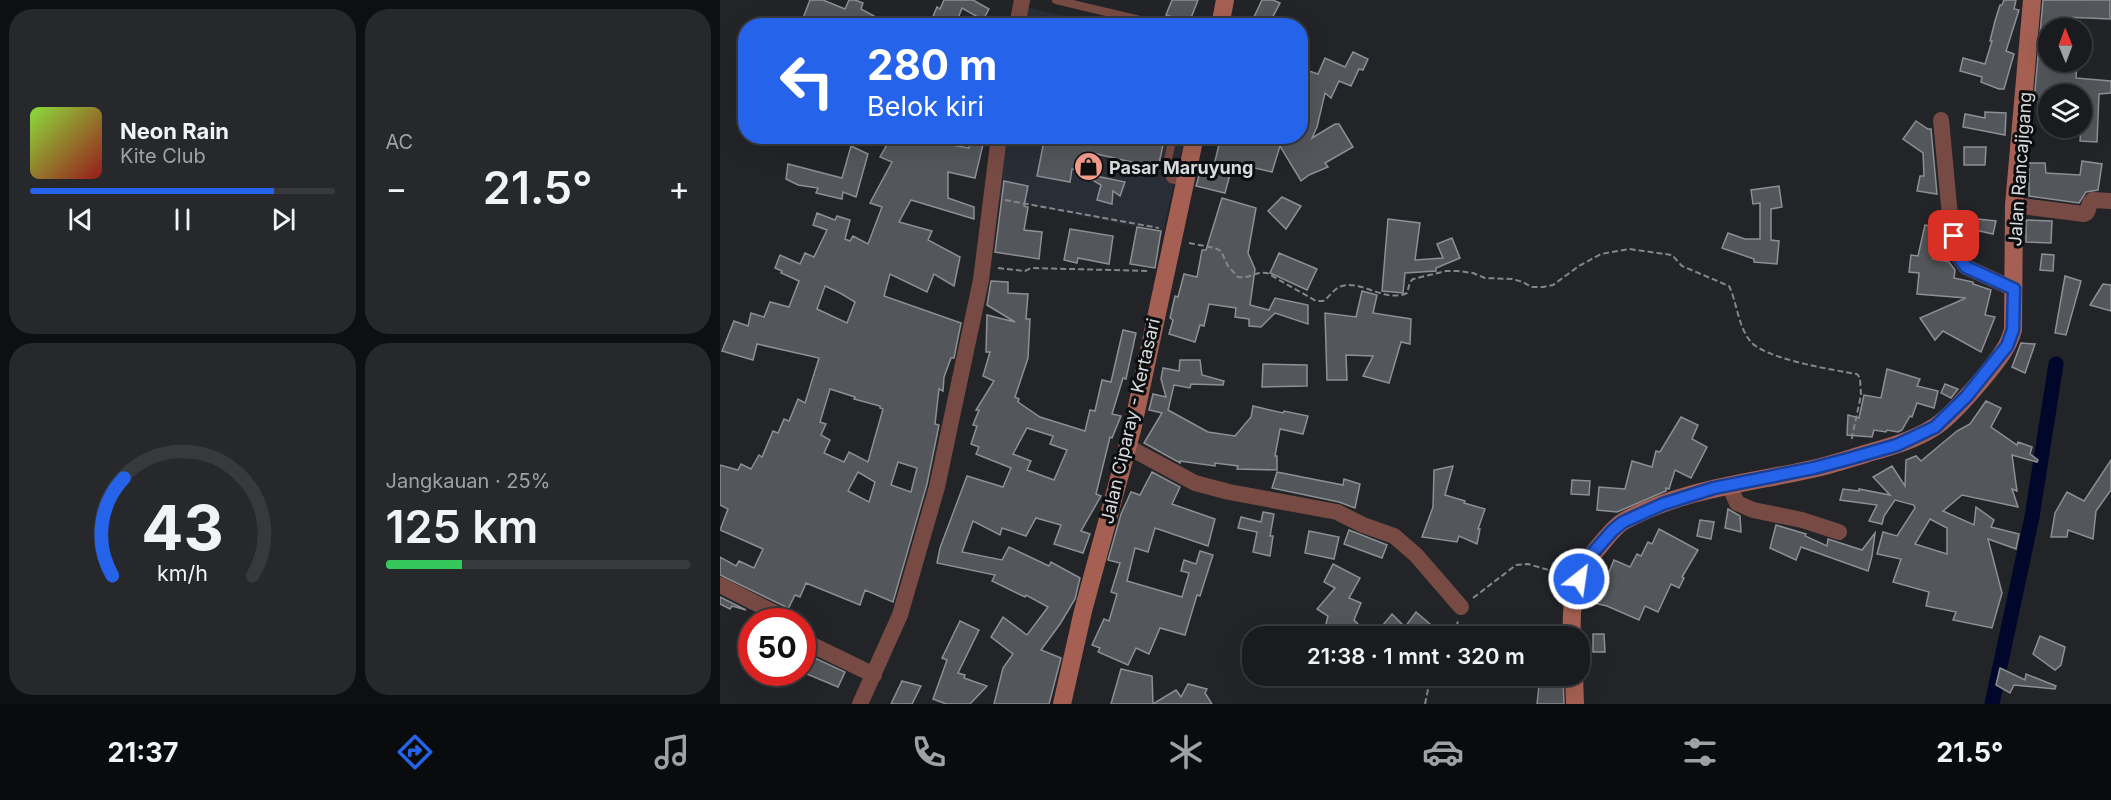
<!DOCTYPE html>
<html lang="id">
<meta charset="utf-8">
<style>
:root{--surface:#1a1b1e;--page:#27282b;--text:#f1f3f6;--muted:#9fa1a4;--line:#38393c;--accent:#2563eb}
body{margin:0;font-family:Inter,sans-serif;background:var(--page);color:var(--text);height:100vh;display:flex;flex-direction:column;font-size:22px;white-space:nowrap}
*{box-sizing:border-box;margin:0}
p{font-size:20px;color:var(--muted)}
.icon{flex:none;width:33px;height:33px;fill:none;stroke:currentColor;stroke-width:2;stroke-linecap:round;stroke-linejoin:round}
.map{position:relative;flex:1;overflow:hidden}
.panel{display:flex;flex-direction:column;gap:9px;padding:9px;background:#0e0f10;width:720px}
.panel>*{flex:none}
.banner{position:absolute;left:18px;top:18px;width:570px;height:126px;border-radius:24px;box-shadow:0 6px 24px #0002,0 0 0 2px var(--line);background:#2563eb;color:#fff;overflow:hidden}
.needle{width:39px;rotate:359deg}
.fabs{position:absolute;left:1318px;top:18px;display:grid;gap:12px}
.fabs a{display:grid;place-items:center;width:54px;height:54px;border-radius:50%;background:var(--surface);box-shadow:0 6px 24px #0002,0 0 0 2px var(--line);font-size:30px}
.speed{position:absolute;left:18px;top:608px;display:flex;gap:12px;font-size:30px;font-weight:700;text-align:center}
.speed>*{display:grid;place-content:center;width:78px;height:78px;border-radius:50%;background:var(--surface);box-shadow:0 6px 24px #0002,0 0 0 2px var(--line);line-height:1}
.speed .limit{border:9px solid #d22;background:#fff;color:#111}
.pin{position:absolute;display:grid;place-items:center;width:51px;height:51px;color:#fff;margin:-26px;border-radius:12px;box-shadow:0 3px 9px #0006}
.me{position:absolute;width:66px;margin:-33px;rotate:30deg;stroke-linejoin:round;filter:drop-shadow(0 0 4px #0008)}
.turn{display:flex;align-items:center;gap:21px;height:126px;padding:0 30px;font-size:27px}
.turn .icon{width:78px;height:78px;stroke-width:2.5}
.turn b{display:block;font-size:42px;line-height:51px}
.big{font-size:45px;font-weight:600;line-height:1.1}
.panel .widget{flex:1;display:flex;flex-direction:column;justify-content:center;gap:9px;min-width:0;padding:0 21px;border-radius:24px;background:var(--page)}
.panel .dial{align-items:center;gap:0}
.dial svg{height:156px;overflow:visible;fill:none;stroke:var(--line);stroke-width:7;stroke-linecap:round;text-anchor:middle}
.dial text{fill:var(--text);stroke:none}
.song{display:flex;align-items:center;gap:18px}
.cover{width:72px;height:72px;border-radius:9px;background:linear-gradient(135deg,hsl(90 70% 55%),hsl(0 70% 35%))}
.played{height:6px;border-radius:3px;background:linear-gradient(90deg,var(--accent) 80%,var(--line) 80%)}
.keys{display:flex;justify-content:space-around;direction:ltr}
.heat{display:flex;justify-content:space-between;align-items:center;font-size:33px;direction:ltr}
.charge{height:9px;border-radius:4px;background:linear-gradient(90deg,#34c759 25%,var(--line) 0)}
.panel .tiles{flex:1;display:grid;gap:9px;grid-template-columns:repeat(2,1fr)}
.trip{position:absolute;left:522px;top:626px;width:348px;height:60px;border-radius:24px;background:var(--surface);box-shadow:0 6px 24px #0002,0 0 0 2px var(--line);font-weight:600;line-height:60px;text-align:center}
.tab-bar{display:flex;height:96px;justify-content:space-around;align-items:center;background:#0a0b0c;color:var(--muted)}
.tab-bar .icon{width:42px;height:42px}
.tab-bar .active{color:var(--accent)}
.tab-bar b{font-size:27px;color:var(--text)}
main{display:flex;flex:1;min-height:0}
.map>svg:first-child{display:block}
.built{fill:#292e36}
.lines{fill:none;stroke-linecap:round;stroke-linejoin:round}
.canal{stroke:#00072b;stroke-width:15}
.building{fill:#53565a;stroke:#8c8f94;stroke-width:1.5;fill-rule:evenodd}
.path{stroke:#85868a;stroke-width:2;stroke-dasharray:6 3;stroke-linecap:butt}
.lane{stroke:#774b43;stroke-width:8}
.street{stroke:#774b43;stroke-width:16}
.secondary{stroke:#a66053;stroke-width:18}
.route-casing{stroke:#184099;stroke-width:15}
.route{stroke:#2563eb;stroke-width:10}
.labels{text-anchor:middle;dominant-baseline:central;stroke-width:6;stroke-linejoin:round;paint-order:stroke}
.poi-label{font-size:18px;font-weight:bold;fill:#dadbde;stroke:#0c0d0f;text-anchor:start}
.street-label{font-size:18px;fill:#dadbde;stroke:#0c0d0f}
</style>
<main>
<section class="panel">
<div class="tiles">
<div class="widget">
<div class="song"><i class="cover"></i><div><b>Neon Rain</b><p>Kite Club</p></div></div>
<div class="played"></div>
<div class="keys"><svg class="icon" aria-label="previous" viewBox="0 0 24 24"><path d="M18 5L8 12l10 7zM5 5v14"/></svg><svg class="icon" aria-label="pause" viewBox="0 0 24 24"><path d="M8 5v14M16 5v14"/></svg><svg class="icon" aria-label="next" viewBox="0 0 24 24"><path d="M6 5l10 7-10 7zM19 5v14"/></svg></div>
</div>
<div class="widget"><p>AC</p>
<div class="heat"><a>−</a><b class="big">21.5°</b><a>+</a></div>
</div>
<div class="widget dial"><svg viewBox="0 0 100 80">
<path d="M14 69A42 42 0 1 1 86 69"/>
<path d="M14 69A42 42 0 0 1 20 19" stroke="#2563eb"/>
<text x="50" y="56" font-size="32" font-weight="700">43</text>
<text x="50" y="72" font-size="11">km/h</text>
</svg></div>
<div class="widget"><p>Jangkauan · 25%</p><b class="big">125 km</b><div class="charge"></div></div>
</div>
</section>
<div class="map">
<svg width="1391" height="704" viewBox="0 0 1391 704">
<rect width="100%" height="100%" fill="#222428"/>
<!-- built -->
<g class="built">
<polygon points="305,7 387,25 302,26"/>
<polygon points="283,137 465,137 443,231 406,225 272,198"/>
</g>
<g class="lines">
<!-- canal -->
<polyline class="canal" points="1272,704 1312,517 1336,364"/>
</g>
<!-- building -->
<g class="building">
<polygon points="90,0 103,0 125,9 129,0 135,0 143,3 141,9 172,26 80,26"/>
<polygon points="224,0 253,0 269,9 263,20 242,8 235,26 209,26 217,7 220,9"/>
<polygon points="452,0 478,0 469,23 446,15"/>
<polygon points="542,0 553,0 560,3 549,24 534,17"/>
<polygon points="1284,0 1296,0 1294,9 1299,10 1286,51 1294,54 1284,89 1279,89 1261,82 1262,77 1240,71 1243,58 1265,64 1272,41 1270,41 1275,21 1280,5 1282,5"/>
<polygon points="1323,0 1390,0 1390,19 1344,17 1343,28 1329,28 1329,62 1357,62 1356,78 1391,81 1391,93 1379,94 1377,142 1360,141 1361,128 1362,123 1364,123 1366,94 1328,93 1328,106 1314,101"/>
<polygon points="633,52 648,59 643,70 639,69 631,86 619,81 611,98 605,93 597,127 592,138 615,124 619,124 633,147 605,163 608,167 589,175 581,181 560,146 552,172 513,163 505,193 476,186 480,172 492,174 501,136 580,136 580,82 583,83 586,70 598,74 605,58 625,67"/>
<polygon points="1265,112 1286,113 1285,135 1243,127 1245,114 1265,118"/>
<polygon points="1196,121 1208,129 1211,129 1217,194 1197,191 1200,176 1204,176 1203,153 1183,139"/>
<path d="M172,136H202L201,140L249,148L252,136H265L255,178L228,172V198L254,207V219L191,200L179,222L212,231L208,240L240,257L234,286L214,274L207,292L170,274L164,296L241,323L234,358H231L224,377L223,391L219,389L215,424L219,425L207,484L173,602L145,590L140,605L86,583L80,597L75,595L68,609L64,606L0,575V557L16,566L19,561L34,568L43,549L0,530L8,509L0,505V465L18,470L21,464L31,469L39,455L42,457L53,431L58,433L64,419L69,421L78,399L85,403L99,358L37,344L33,360L2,351L14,321L28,326L31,313L44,317L50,302L69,307L79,281L61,273L62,271L55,268L60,255L80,264L85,253L94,257L107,230L93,225L97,213L115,220L117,216L130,220L125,239L130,241L133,236L148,244L162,207L150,203L172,162L160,157ZM105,286L120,293L135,302L127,323L97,309ZM110,389L135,397L134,399L160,406V408L163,409L148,462L129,452L124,462L104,453L110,440L101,435L106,424L100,422ZM178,462L197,468L191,492L171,485ZM138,472L155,482L149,502L128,491Z"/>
<polygon points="325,136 445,136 438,168 372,153 372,154 367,153 364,171 352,169 350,182 317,176"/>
<polygon points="131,146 148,154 136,197 123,192 122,199 96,193 98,188 78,185 66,179 68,164 122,178"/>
<polygon points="1244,147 1266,147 1265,165 1244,165"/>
<polygon points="1362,161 1382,164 1378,190 1366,192 1359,203 1309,196 1309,163 1325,163 1326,173 1360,175"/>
<polygon points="366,174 405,182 400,196 393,191 392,204 377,200 381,185 366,176"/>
<polygon points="284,181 308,186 304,206 308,207 304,230 322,232 319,259 275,252"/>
<polygon points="1059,186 1062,207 1051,209 1051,240 1059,241 1057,264 1034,262 1034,259 1002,248 1008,233 1025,239 1040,239 1040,203 1033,204 1031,190"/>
<polygon points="562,197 581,206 566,229 548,211"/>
<polygon points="502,198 536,208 528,253 535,269 530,305 549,310 555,298 588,305 588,324 555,313 541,327 529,326 529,319 515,317 516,308 489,304 484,326 480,325 475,342 449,334 453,320 450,318 455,296 458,297 464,274 477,277 482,250 486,250"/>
<polygon points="1248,218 1276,221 1273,234 1246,228"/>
<polygon points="668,219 700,223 695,260 723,258 717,244 732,238 740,258 716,268 716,271 685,273 683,293 662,291"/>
<polygon points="1306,220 1332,221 1331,243 1306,242"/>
<polygon points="1205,225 1220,228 1213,259 1229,262 1235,270 1234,278 1253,282 1253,284 1271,290 1265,315 1275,317 1261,352 1223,331 1215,340 1200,318 1246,298 1197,294 1199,273 1189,272 1191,255 1198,256"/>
<polygon points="417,227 441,231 435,268 410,264"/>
<polygon points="350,229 393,236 389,264 358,258 357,263 344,260"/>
<polygon points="559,253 597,269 587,290 550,273"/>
<polygon points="1322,254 1334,255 1333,271 1320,270"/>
<polygon points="1345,276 1361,281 1346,335 1335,333"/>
<path d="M271,281L288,282V293L308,294L306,319H310L308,358L295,397L299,399L298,402L320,417L365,431L370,410L375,411L382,380L391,382L403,330L416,333L406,379L403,378L392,414L401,416L392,438L390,437L376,494L381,496L361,531L370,534L363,553L334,544L341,525L316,518L306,536L282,528L280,535L253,521L242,552L282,560L289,547L329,566L331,562L360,578L355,599L340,624L321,650L341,658L329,704H274L283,668L293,654L271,637L283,617L307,635L328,607L306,595L305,597L272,581L275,575L217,563L220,548L247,476L283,487L291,468L256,454L259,447L251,444L257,426L253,425L259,410H256L274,381L263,376L270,352H266L267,315L295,322L267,305ZM307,428L333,436L330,444L347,450L334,480L307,470L311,461L293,454Z"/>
<polygon points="1383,284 1391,285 1391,311 1370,305"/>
<polygon points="642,291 657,295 653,313 691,319 690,344 681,342 669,383 643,376 653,356 626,355 627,380 607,380 605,313 636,317"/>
<polygon points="1301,343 1315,344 1305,373 1292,367"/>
<polygon points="460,360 480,360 482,375 504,381 503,385 471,384 470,388 454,385 448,410 488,432 515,436 531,417 533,406 563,413 564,411 588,416 583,434 560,429 555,456 557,456 557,470 517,469 518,466 495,463 495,466 460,461 460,463 424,443 442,413 429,410 433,394 446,397 441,379 443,368 459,371"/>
<polygon points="543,364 587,365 587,386 542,387"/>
<polygon points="1167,369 1200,379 1197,386 1218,391 1214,408 1197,403 1192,417 1190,416 1182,430 1178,432 1167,430 1166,432 1154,430 1152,437 1127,435 1128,415 1139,418 1144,395 1161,398"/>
<polygon points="1225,384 1238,389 1231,398 1221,393"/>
<path d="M1266,401L1281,408L1271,427L1297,445L1298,442L1312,447L1310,454L1318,460L1317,462L1292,455L1297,491L1292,489L1298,507L1242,495L1223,511L1254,525L1256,507L1274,520L1271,527L1299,534L1296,549L1268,539L1282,593L1272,628L1233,620L1236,612L1206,606L1209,592L1173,582L1181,559L1157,554L1163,532L1177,536L1195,508L1194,505L1175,500L1164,516L1162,524L1149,521L1157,505L1120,500L1123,489L1139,491V489L1170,495L1153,477L1172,466L1185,486L1186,460L1196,456L1201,461L1237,431L1250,424ZM1210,519L1227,528V554L1195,544Z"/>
<polygon points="961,417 978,425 972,439 987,447 971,478 955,470 949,489 946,488 946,491 897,512 877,510 879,487 905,489 912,461 932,467 936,451 940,452"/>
<polygon points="1391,460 1391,490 1376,511 1373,539 1348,530 1347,537 1331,537 1335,513 1347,492 1364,501"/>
<polygon points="733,466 725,495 745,501 744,503 765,509 758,529 760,529 757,544 739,536 737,542 702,537 713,507 714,470"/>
<polygon points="432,472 460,487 452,504 495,519 488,546 435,528 428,552 415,548 407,581 462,597 469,573 461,571 464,560 476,564 480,551 493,555 480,596 477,595 465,635 440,628 429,654 416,648 408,665 378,652 380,648 372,645 384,619 389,621 397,594 391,592 400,563 388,560 401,514 411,492 420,495"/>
<polygon points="557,472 623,485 624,479 640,484 635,508 619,502 552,488"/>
<polygon points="852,480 870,481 869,495 851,494"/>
<polygon points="1008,509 1020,516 1021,532 1005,528"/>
<polygon points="543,512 554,514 550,536 553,536 550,556 533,552 537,532 518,528 521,517 541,522"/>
<polygon points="980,520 994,522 991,539 977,536"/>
<polygon points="1056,525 1086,534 1085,536 1107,546 1108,539 1142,550 1155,533 1152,556 1148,571 1081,547 1076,560 1050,548"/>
<polygon points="939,529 978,550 962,577 964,578 959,588 951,584 938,612 925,606 919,620 887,606 865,601 869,585 883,587 894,560 910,567 917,554 921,556 928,542 932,544"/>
<polygon points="629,530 667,545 662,558 624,544"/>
<polygon points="589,531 619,537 614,559 585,553"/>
<polygon points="613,564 640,578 629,598 641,603 634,620 638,624 636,636 625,636 605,628 608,616 597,609 615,588 604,582"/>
<polygon points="0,597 26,610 12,606 10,609 0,604"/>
<polygon points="696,612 724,636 699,636 685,627"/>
<polygon points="672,614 685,627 675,636 654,636"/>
<polygon points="240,621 259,630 238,673 245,675 244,678 267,686 250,704 226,704 213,699 227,660 222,658"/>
<polygon points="873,634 884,634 885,652 873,652"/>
<polygon points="1320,636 1345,647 1341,665 1335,670 1313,654"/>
<polygon points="82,652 125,672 118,687 82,672"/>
<polygon points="1280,668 1305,680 1306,674 1336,686 1335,689 1294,685 1290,693 1276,685"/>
<polygon points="401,669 432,676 433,704 456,690 461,697 468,684 487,689 485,693 492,704 391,704"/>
<polygon points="820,676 843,679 844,704 817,704"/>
<polygon points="182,681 201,686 192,704 171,704"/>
</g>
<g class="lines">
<!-- path -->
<g class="path">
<polyline points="285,200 439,228"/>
<path d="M469,243L495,248L501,251L508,266L518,277C529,279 536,271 547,273L596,301H603C610,297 614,288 622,286C641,280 666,303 687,293L690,282L693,279L726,271H738L753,273L765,278L792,279L803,282L811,287H823L833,285L859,266L881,254L909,249L952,255L962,266L1009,286C1017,302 1018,327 1031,342C1046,359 1113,370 1137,374L1140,378L1141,395L1131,442"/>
<polyline points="278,268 305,271 311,268 430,271"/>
<polyline points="753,598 796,565 808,564 846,575"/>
<polyline points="734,636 738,621"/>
<polyline points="705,704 711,675"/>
</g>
<!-- lane -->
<g class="lane">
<polyline points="336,0 441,25"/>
<polyline points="453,136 446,169 451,179 464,182"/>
</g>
<!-- street -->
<g class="street">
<polyline points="297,26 302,0"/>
<polyline points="1221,120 1230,216 1238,256 1246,267 1294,289"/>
<polyline points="1294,205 1364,214 1367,212 1370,203 1373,200 1391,201"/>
<polyline points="408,447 475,483 509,492 617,512 643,525 674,536 696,555 741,607"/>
<polyline points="1009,485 1017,503 1033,510 1082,520 1119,532"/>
<polyline points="0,585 59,615 58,621"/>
<polyline points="82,640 154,675"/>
<polyline points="140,704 180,615 217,487 261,280 279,136"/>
</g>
<!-- secondary -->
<g class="secondary">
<polyline points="500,26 505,0"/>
<path d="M852,636C850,598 856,573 881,544C888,536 895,526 904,521C962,489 1029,483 1092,469C1110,465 1128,459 1145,454C1169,447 1192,441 1213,428C1232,417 1275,366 1286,347C1289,342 1291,336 1293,330L1294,205L1312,0"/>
<polyline points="854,675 855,704"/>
<polyline points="342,704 363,611 412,430 475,136"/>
</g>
</g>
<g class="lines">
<defs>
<polyline id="route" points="859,579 870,556 893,530 903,522 943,504 994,488 1094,468 1128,459 1177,445 1215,427 1246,397 1287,346 1293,330 1294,289 1246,267 1238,256 1234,236"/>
</defs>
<!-- route casing -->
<use href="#route" class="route-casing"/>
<!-- route -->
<use href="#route" class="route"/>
</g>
<!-- icons -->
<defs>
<symbol id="shop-disc" viewBox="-11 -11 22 22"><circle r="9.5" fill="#f49d8c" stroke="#0c0d0f"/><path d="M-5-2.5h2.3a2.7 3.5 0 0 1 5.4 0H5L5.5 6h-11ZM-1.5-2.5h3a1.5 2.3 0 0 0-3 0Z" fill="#111"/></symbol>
</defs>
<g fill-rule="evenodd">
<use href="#shop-disc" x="352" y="150" width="33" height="33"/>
</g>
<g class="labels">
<!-- poi labels -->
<g class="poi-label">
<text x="389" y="167">Pasar Maruyung</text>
</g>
<!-- street labels -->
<g class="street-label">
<text transform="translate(1300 169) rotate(-86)">Jalan Rancajigang</text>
<text transform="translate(410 421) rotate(-77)">Jalan Ciparay - Kertasari</text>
</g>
</g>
</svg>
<div class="fabs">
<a><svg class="needle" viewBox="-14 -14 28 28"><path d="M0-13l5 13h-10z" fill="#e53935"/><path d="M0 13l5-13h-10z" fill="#9fa1a4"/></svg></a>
<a><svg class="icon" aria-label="layers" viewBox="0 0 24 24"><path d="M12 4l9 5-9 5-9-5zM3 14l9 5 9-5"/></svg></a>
</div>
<div class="speed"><div class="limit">50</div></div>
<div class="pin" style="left:1234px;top:236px;background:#d93025"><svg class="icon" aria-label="arrive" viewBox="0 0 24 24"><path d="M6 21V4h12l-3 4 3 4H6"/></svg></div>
<svg class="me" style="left:859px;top:579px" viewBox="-20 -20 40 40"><circle r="17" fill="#2563eb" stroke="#fff" stroke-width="3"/><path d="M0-11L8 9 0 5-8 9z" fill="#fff"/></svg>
<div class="trip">21:38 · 1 mnt · 320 m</div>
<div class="banner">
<div class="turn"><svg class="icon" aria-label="left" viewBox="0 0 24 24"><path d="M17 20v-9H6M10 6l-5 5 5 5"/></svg><div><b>280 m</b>Belok kiri</div></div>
</div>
</div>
</main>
<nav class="tab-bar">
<b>21:37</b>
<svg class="icon active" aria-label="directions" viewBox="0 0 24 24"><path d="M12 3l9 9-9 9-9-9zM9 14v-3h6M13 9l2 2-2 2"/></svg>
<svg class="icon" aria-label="music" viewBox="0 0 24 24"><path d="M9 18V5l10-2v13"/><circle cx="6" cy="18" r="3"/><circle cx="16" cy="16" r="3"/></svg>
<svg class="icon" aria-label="phone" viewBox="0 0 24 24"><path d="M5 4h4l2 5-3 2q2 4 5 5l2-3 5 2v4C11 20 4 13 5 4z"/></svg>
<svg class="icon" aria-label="climate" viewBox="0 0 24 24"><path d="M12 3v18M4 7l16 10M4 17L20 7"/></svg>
<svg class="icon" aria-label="car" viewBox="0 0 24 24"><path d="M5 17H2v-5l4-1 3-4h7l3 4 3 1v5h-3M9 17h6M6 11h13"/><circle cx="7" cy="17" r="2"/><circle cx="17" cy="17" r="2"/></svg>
<svg class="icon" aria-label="filters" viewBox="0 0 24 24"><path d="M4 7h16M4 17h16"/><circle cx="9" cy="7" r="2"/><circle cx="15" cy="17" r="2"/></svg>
<b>21.5°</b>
</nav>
